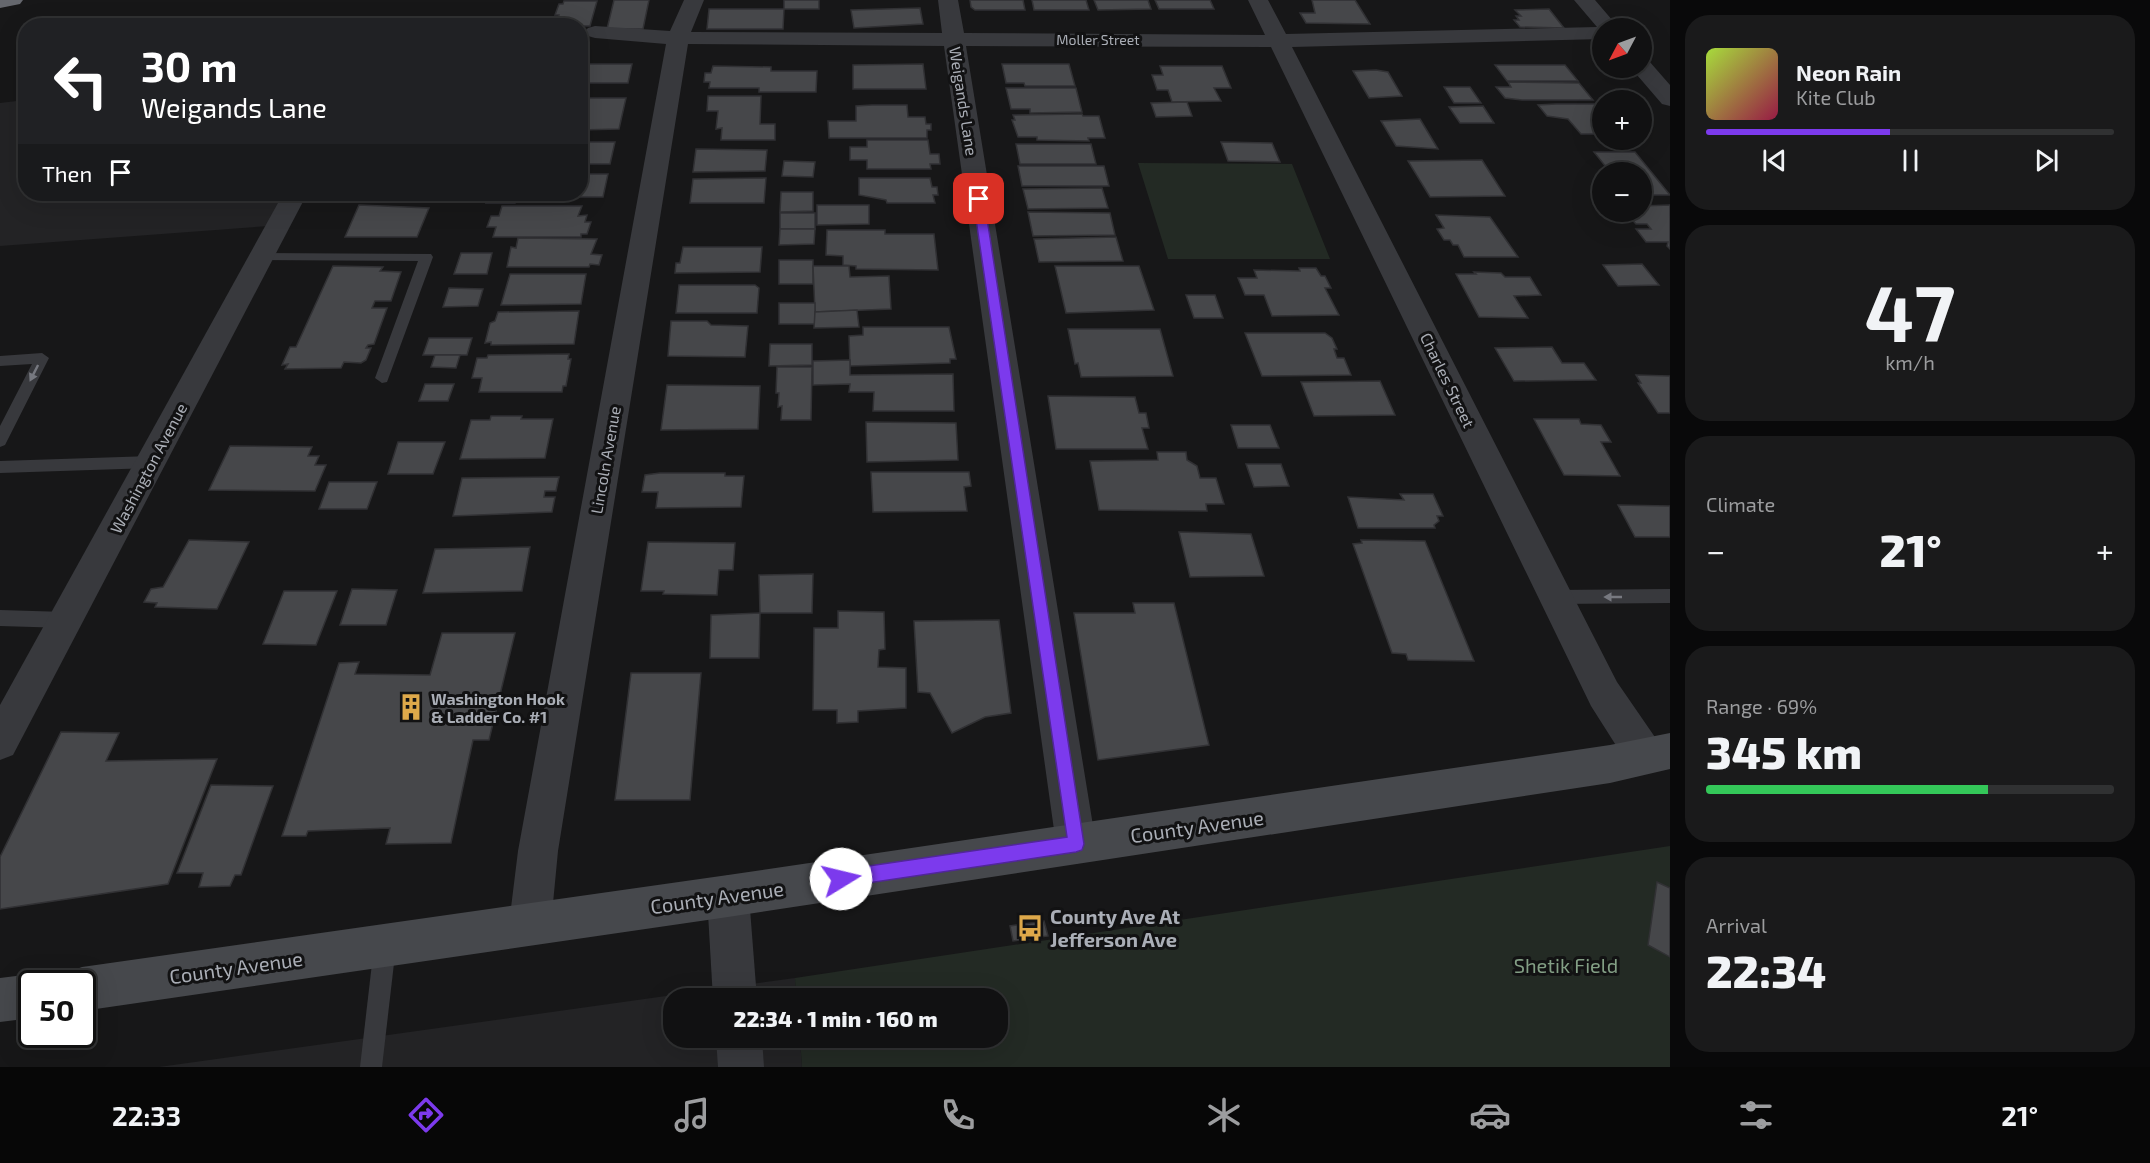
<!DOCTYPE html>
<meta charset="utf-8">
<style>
:root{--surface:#111112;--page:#1a1a1b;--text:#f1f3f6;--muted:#9c9d9f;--line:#303132;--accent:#7c3aed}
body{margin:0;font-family:"Exo 2",sans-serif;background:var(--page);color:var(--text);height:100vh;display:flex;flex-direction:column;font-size:22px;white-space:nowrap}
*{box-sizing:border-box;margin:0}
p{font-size:20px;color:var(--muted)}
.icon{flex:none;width:33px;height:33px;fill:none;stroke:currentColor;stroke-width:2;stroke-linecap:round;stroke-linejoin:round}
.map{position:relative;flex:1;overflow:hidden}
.panel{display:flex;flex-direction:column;gap:15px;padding:15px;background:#09090a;width:480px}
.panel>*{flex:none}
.guide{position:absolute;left:18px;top:18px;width:570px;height:183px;border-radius:24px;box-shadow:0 6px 24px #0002,0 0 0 2px var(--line);background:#202124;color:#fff;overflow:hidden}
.needle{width:39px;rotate:229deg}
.buttons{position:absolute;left:1592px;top:18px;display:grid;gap:12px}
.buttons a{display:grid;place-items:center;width:60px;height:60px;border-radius:50%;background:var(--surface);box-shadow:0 6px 24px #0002,0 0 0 2px var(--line);font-size:30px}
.speed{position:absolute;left:18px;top:970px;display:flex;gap:12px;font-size:30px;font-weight:700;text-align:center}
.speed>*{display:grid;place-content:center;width:78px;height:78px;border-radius:50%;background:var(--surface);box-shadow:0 6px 24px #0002,0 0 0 2px var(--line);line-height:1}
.speed .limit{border:3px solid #111;border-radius:9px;background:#fff;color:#111}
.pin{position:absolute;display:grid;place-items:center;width:51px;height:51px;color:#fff;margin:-26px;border-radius:12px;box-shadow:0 3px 9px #0006}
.me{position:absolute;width:66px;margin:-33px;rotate:81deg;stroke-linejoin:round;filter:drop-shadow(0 0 4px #0008)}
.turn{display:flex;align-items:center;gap:21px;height:126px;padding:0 24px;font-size:27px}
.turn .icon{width:78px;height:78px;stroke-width:2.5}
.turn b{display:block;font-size:42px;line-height:51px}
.then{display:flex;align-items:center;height:57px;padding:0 24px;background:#0003;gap:12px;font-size:22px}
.big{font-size:45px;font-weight:800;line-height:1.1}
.panel .widget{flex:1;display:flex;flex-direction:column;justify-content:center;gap:9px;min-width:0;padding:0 21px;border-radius:24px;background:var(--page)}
.panel .dial{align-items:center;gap:0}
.dial b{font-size:78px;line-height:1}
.song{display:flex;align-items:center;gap:18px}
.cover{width:72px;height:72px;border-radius:9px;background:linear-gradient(135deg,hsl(80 70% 55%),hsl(340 70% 35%))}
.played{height:6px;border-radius:3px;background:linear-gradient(90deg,var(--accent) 45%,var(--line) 45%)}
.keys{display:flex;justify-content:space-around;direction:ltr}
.heat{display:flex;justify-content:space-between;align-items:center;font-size:33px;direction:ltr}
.charge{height:9px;border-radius:4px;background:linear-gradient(90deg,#34c759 69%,var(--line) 0)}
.trip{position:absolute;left:663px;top:988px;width:345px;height:60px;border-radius:24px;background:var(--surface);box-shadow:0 6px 24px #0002,0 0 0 2px var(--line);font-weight:800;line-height:60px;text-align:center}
.tab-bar{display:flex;height:96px;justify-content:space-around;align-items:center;background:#070707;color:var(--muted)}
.tab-bar .icon{width:42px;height:42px}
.tab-bar .current{color:var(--accent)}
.tab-bar b{font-size:27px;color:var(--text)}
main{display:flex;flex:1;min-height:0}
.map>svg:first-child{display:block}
.built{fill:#232325}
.green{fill:#232a24}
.building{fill:#46474a;stroke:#313134;stroke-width:1.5}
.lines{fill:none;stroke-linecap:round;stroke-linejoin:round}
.service{fill:#38393d;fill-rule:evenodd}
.minor{fill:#38393d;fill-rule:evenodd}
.secondary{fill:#46484c;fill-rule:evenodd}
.motorway{fill:#65676d;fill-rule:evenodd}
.oneway{fill:#777980}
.route{fill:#7c3aed;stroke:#51269a;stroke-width:1.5}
.labels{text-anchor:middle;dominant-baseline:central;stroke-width:6;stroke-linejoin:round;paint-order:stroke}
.far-street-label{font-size:14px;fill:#aaaeb6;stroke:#121213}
.street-label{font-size:16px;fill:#aaaeb6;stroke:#121213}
.poi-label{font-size:16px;font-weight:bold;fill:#aaaeb6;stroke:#121213;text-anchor:start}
.near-street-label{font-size:20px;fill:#aaaeb6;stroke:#121213}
.near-poi-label{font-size:20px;font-weight:bold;fill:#aaaeb6;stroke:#121213;text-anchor:start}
.near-park-label{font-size:20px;fill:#839f85;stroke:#121213}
</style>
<main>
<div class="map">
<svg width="1670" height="1067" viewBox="0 0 1670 1067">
<rect width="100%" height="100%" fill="#171718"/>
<!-- built -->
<g class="built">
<polygon points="25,100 26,194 288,194 269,226 0,246 0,103"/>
<polygon points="795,978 796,999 674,999 674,1038 800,1038 802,1067 159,1067"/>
</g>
<!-- green -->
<g class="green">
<polygon points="1138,163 1292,164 1330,259 1168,259"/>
<polygon points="1670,846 1670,1067 802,1067 800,1038 998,1038 998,999 796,999 795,978"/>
</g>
<!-- building -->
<g class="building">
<polygon points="614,0 649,0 643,29 607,29"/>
<rect x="784" y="0" width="35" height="9"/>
<polygon points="970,0 1023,0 1025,10 975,10 971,7"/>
<polygon points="1032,0 1086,0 1089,10 1034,10"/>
<polygon points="1094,0 1148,0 1151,9 1098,10"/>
<polygon points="1155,0 1210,0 1214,9 1159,9"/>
<polygon points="1312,0 1355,0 1370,24 1306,23 1300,13 1315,13"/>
<polygon points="564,1 597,1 590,26 556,26 559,15 555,15 559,4 563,4"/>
<polygon points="920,8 923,24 854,28 851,10"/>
<polygon points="709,9 784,9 783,29 707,29"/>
<polygon points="1549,9 1564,28 1520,27 1514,20 1519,20 1516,16 1521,16 1515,10"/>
<polygon points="580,64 632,64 628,83 580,83"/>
<polygon points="923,64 926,89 853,89 853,65"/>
<polygon points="1002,64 1069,64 1075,86 1025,86 1024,83 1006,83"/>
<polygon points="1495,65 1565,65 1578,81 1507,81"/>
<polygon points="713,66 771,67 771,71 817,71 816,92 759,92 759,88 709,88 710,82 704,82 705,73 711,73"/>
<polygon points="1160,66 1222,66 1231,88 1214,88 1221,101 1172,102 1168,90 1157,90 1152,75 1163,75"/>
<polygon points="1376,70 1388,72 1402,96 1369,98 1353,71"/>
<polygon points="1508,82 1579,83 1593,100 1522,100 1505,98 1496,87 1511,87"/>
<polygon points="1444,87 1470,87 1481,103 1454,103"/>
<polygon points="1006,88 1076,88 1082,112 1030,113 1030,109 1011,109"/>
<polygon points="708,96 761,96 760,124 775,124 775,140 721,140 722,128 716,129 718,111 707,111"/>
<polygon points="580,98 626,98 619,129 580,130"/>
<polygon points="1187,102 1192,116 1156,117 1151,103"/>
<polygon points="1556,104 1595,104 1602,111 1602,134 1581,134 1568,119 1547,116 1538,105"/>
<polygon points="872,105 907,105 908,117 925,117 926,124 931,124 931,130 927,130 927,138 829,138 828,121 856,121 856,106"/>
<polygon points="1483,106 1494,123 1460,123 1449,107"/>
<polygon points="1082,114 1083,116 1099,116 1105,138 1088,138 1089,141 1037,140 1037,137 1018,137 1012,120 1015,120 1013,115"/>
<polygon points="1420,119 1438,149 1396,146 1381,121"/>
<polygon points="867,140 928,140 930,154 939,154 940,164 930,164 931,169 867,169 867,160 850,160 850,147 867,147"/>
<polygon points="580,142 615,142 610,164 580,164"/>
<polygon points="1221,142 1272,143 1280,162 1228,161"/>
<polygon points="1016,144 1091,144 1096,164 1020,164"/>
<polygon points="696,149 767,150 765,171 693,172"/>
<polygon points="1594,152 1635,152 1670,195 1641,195 1641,172 1610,172"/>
<polygon points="1482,160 1505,196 1430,197 1408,161"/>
<polygon points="784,161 815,162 813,177 782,176"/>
<polygon points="1018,166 1104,166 1109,186 1022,186"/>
<polygon points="580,174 608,174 603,197 530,197 531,194 580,194"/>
<polygon points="766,178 764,203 690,203 693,179"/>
<polygon points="859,178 930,178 932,187 937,187 938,195 933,195 935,203 887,203 886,200 859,195"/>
<polygon points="1102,188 1108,208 1028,209 1023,189"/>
<polygon points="781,192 813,192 813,211 780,212"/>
<polygon points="489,194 518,194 515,203 486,203"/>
<polygon points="359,205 429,208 417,237 345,237"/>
<polygon points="817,205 869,205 869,224 817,225"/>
<polygon points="1670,205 1670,249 1667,246 1668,242 1646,242 1636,229 1651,229 1647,224 1636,224 1625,212 1641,212 1641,206"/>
<polygon points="502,206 582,206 578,216 587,215 585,222 591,222 587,234 581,234 581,237 493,237 496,227 487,227 491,216 499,216"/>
<polygon points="1028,212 1110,213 1115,235 1033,236"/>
<rect x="780" y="213" width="35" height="16"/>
<polygon points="1436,215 1490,217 1518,257 1464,257 1458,245 1453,245 1450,240 1444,240 1437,229 1444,228"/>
<polygon points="780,229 815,229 814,244 779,245"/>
<polygon points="827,230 885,230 885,234 934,234 938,270 856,269 856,266 843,265 843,256 826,255"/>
<polygon points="1116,237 1123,261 1039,262 1034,239"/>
<polygon points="518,238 597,239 591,254 602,255 599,265 590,264 589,267 507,267 511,247 516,248"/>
<polygon points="683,247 762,247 760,272 675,273 676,263 680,263"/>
<polygon points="461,253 492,253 487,274 454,274"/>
<rect x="779" y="260" width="34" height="24"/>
<polygon points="1642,264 1659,285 1618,286 1603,265"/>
<polygon points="333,266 383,267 380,271 401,272 391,301 375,301 372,308 387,308 374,344 368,345 366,348 371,348 366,360 361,363 344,362 341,368 285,369 288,364 282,365 290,347 296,347"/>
<polygon points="813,266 849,266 850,277 889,276 891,309 815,312"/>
<polygon points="1055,266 1139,266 1154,310 1066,313"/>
<polygon points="1299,268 1316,268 1321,276 1325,276 1331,288 1325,288 1339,315 1272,316 1264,295 1245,295 1238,278 1257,278 1254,270 1300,271"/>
<polygon points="1474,272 1501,273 1505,277 1530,277 1541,295 1514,296 1528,318 1479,317 1456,274 1476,274"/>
<polygon points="510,274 586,274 581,304 501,305"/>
<polygon points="679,285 755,285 759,288 757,313 676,313"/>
<polygon points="449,288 483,289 478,306 443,307"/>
<polygon points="1186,295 1215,295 1223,318 1194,318"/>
<rect x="779" y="303" width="36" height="21"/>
<polygon points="857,310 859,327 814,328 815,312"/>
<polygon points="579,311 574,344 491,345 491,342 485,343 490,323 495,321 498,312"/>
<polygon points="671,321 707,321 711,325 748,326 745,357 668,356"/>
<polygon points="863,327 949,327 956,359 950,359 950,363 850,366 849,336 863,335"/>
<polygon points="1068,329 1160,329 1173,376 1081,377 1078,363 1075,364"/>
<polygon points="1245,333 1325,333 1332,338 1337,349 1334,349 1337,358 1344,358 1351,375 1262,376"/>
<polygon points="429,338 472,338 467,355 423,355"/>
<polygon points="770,344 812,344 812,365 769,366"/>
<polygon points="1552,347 1562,363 1584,363 1596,380 1514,381 1495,348"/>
<polygon points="569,354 568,359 571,359 566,386 563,386 562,392 479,392 482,378 472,378 477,358 487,358 488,355"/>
<polygon points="435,355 460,355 456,368 431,367"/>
<polygon points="850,360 850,375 953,374 954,411 873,411 874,392 849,392 850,384 813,385 813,361"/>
<polygon points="777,367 812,367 811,420 781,420 782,406 778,407 779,393 776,393"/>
<polygon points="1636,375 1670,376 1670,413 1658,413 1638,383 1641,383"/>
<polygon points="1380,381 1395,415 1314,416 1301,382"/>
<polygon points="425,384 454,384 448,401 419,401"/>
<polygon points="667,385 760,386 758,429 661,430"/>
<polygon points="1048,396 1135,397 1139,413 1146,413 1149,428 1142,428 1148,449 1056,449"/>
<polygon points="491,416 522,416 521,419 553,419 545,458 460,459 471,420 490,420"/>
<polygon points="1534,419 1579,419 1581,424 1601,425 1611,442 1601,442 1620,476 1564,475"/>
<polygon points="866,422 956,423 958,460 867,462"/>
<polygon points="1231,425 1270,425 1279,448 1238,448"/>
<polygon points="398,442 445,442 433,474 388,474"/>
<polygon points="230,446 312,447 308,456 319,456 315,465 326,465 315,491 209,490"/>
<polygon points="1157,452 1186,452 1187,460 1197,466 1200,478 1216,478 1224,504 1206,504 1207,511 1099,510 1090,461 1158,460"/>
<polygon points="1246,464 1281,464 1289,486 1254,487"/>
<polygon points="871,472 969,472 971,486 964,487 967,511 873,512"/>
<polygon points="660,473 725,473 725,476 744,476 741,507 656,508 658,492 642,492 645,475"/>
<polygon points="559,477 556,491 545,491 544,497 555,497 552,512 453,516 462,478"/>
<polygon points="329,482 377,482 367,509 319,509"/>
<polygon points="1400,494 1433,494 1443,516 1437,516 1439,521 1434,525 1435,528 1358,528 1348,497 1404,500"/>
<polygon points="1618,505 1670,506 1670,537 1635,537"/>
<polygon points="1179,532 1251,534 1264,576 1190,577"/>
<polygon points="189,540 249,542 217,609 155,607 157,603 144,602 151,589 163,587"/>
<polygon points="1361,540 1425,541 1474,661 1408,660 1406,654 1392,653 1353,544 1362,543"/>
<polygon points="648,542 735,543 733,570 719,570 717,595 663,594 664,591 641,591"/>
<polygon points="530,547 522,591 423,593 435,549"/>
<polygon points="813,574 812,613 760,613 759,575"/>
<polygon points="352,589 397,590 386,625 340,625"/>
<polygon points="284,591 337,591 316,645 263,644"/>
<polygon points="1133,603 1174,603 1209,745 1098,760 1074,613 1135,613"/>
<polygon points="838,611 884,612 885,649 879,650 878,667 906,668 906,708 858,711 858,722 837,723 837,710 813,710 814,628 838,628"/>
<polygon points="760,613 759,658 710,658 711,615"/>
<polygon points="999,620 1011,713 985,717 952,733 930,693 918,692 914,621"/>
<polygon points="442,633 515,633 489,740 473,740 451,843 386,844 390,828 308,831 306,836 282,836 339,663 359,662 355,674 430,675"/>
<polygon points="631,673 701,673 690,800 615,800"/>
<polygon points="61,732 119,733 106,761 217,759 168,884 0,909 0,857"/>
<polygon points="211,785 273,786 241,875 235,875 230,886 199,887 203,873 177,873"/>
<polygon points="1657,882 1670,888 1670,957 1648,945"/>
<polygon points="1044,921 1048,936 1013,941 1010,926"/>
</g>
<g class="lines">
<!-- service -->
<g class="service">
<polygon points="261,253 431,254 433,257 387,382 382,383 375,378 418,261 256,260 254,257"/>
<polygon points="42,353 49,358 5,445 0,447 0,426 32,364 0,366 0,356"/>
<polygon points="152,456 158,458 160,462 158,466 152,468 0,473 0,461"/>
<polygon points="1670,589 1670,603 1556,604 1550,602 1547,597 1550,592 1556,590"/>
<polygon points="0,610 66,612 72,615 75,620 72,625 66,628 0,626"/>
<polygon points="385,935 393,938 396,946 382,1067 360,1067 374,946 377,938"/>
</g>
<!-- minor -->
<g class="minor">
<polygon points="684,0 704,0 691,32 942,33 938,0 958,0 964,33 1265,35 1248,0 1268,0 1286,34 1597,27 1574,0 1595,0 1619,28 1602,28 1602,39 1292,47 1617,682 1659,743 1664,756 1659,769 1645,774 1631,769 1591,706 1271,47 966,46 1096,844 1090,858 1076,864 1062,858 1056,844 944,46 688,44 558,851 551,924 545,939 530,945 515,939 509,924 518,851 666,44 595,38 588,36 584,32 588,28 595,26 670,31"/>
<polygon points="1641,59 1649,61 1670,85 1670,106 1662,104 1631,68 1641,68"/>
<polygon points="283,194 307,194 13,755 0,760 0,705"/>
<polygon points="728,875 743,881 749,896 757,999 713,999 707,896 713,881"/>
<polygon points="716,1038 762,1038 764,1067 718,1067"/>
</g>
<!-- secondary -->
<g class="secondary">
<polygon points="1670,733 1670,769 1610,783 728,917 82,1011 82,984 62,984 66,973 82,967 728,875 1610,745"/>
<polygon points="32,974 48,980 49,984 32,984 32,1018 0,1022 0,978"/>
</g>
<!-- motorway -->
<polygon class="motorway" points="0,0 23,0 20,4 0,8"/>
</g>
<!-- one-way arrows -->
<defs><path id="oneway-solid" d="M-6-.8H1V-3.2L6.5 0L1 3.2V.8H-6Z" transform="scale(1.5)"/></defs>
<g class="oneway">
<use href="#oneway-solid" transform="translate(34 373) rotate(117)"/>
<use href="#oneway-solid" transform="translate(1613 597) rotate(180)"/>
</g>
<!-- route -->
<polygon class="route" points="979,196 984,199 1084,844 1082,850 1076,852 841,887 835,885 833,879 835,873 841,870 1067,837 973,199"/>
<!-- icons -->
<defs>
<symbol id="building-bare" viewBox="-9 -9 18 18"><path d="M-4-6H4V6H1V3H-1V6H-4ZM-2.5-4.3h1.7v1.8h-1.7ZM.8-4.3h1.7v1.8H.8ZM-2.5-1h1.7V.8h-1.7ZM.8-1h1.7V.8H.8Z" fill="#dda84a" stroke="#121213" stroke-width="2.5" paint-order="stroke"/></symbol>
<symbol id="bus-bare" viewBox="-9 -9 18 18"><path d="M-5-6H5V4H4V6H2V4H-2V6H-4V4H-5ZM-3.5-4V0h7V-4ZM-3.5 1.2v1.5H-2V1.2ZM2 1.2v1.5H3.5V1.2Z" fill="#dda84a" stroke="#121213" stroke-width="2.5" paint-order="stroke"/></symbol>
</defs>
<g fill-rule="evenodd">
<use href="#building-bare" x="392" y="688" width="38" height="38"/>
<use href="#bus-bare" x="1011" y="909" width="38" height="38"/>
</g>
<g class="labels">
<!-- far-street labels -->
<g class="far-street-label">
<text x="1098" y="39">Moller Street</text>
</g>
<!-- street labels -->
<g class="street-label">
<text transform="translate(964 101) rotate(81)">Weigands Lane</text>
<text transform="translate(1448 380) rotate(64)">Charles Street</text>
<text transform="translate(605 460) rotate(-80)">Lincoln Avenue</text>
<text transform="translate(148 468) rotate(-62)">Washington Avenue</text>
</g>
<!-- poi labels -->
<g class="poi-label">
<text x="431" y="698">Washington Hook<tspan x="431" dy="18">&amp; Ladder Co. #1</tspan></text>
</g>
<!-- near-street labels -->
<g class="near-street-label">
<text transform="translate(1197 826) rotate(-8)">County Avenue</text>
<text transform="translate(717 897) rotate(-8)">County Avenue</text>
<text transform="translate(236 967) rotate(-8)">County Avenue</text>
</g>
<!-- near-poi labels -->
<g class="near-poi-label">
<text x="1050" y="916">County Ave At<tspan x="1050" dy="23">Jefferson Ave</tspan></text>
</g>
<!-- near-park labels -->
<g class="near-park-label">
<text x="1566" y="965">Shetik Field</text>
</g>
</g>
</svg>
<div class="buttons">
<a><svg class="needle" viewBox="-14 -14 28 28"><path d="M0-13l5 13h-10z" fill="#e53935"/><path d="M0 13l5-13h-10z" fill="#9c9d9f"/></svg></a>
<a>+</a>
<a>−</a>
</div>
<div class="speed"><div class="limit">50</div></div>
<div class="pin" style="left:979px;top:199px;background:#d93025"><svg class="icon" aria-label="arrive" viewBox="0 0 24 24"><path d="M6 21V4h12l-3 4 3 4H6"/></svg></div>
<svg class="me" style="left:841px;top:879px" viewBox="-20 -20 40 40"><circle r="19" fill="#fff"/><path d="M0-13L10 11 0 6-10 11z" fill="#7c3aed"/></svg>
<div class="trip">22:34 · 1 min · 160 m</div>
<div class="guide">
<div class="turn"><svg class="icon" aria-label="left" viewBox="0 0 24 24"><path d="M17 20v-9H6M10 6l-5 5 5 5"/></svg><div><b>30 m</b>Weigands Lane</div></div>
<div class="then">Then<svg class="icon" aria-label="arrive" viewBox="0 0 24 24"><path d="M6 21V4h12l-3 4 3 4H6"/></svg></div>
</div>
</div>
<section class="panel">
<div class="widget">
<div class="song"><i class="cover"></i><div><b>Neon Rain</b><p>Kite Club</p></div></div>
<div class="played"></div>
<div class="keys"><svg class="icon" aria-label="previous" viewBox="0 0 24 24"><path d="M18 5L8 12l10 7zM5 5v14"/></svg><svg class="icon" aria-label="pause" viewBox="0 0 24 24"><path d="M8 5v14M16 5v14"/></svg><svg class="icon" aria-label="next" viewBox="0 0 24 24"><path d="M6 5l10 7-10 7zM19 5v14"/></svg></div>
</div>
<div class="widget dial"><b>47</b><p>km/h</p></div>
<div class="widget"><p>Climate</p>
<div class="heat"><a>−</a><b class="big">21°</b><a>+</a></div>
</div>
<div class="widget"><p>Range · 69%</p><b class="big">345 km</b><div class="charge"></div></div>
<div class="widget"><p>Arrival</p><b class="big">22:34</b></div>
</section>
</main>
<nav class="tab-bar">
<b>22:33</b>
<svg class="icon current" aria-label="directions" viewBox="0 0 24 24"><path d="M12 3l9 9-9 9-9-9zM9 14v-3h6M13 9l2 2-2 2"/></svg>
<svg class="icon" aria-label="music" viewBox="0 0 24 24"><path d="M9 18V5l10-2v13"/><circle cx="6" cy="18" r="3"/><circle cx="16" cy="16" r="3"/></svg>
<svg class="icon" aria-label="phone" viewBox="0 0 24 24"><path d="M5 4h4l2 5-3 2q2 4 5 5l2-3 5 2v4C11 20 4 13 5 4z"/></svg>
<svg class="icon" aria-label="climate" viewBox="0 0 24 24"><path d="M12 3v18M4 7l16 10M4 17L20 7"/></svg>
<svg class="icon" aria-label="car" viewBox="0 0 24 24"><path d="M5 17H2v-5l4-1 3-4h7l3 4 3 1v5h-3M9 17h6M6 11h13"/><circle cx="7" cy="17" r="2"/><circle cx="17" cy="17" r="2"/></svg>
<svg class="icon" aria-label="filters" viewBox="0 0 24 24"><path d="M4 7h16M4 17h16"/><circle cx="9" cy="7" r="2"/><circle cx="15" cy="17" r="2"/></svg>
<b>21°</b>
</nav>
